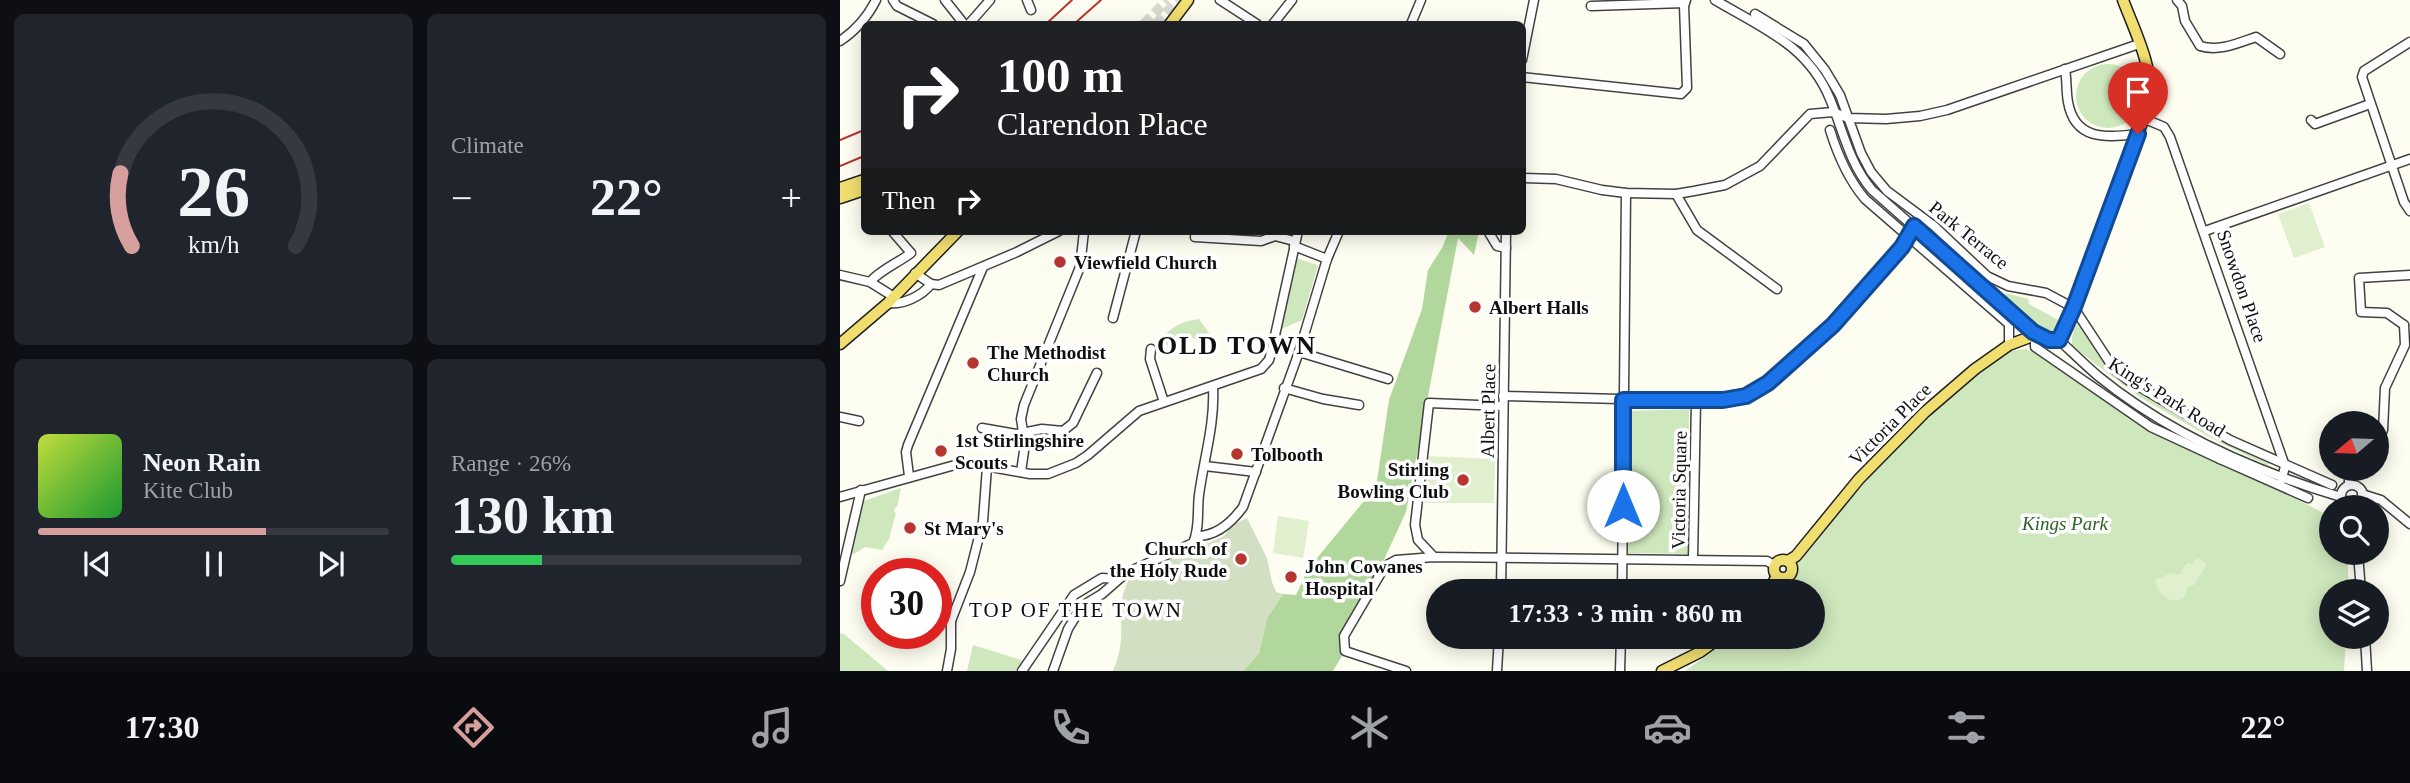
<!DOCTYPE html>
<meta charset="utf-8">
<style>
:root{--surface:#171b24;--page:#20242c;--text:#f1f3f6;--muted:#9ea1a6;--line:#363941;--accent:#d69e9c}
body{margin:0;font-family:Georgia,serif;background:var(--page);color:var(--text);height:100vh;display:flex;flex-direction:column;font-size:26px;white-space:nowrap}
*{box-sizing:border-box;margin:0}
p{font-size:23px;color:var(--muted)}
.icon{flex:none;width:38px;height:38px;fill:none;stroke:currentColor;stroke-width:2;stroke-linecap:round;stroke-linejoin:round}
.map{position:relative;flex:1;overflow:hidden}
.drawer{display:flex;flex-direction:column;gap:14px;padding:14px;background:#0d0f14;width:840px}
.drawer>*{flex:none}
.hud{position:absolute;left:21px;top:21px;width:665px;height:214px;border-radius:10px;box-shadow:0 4px 18px #0003;background:#202124;color:#fff;overflow:hidden}
.needle{width:46px;rotate:251deg}
.controls{position:absolute;left:1479px;top:411px;display:grid;gap:14px}
.controls a{display:grid;place-items:center;width:70px;height:70px;border-radius:50%;background:var(--surface);box-shadow:0 4px 18px #0003;font-size:35px}
.speed{position:absolute;left:21px;top:558px;display:flex;gap:14px;font-size:35px;font-weight:700;text-align:center}
.speed>*{display:grid;place-content:center;width:91px;height:91px;border-radius:50%;background:var(--surface);box-shadow:0 4px 18px #0003;line-height:1}
.speed .limit{border:10px solid #d22;background:#fff;color:#111}
.pin{position:absolute;display:grid;place-items:center;width:60px;height:60px;color:#fff;margin:-72px -30px;border-radius:50% 50% 50% 0;rotate:-45deg;box-shadow:0 0 7px #0007}
.pin .icon{rotate:45deg}
.me{position:absolute;width:77px;margin:-38px;rotate:0deg;stroke-linejoin:round;filter:drop-shadow(0 0 5px #0008)}
.turn{display:flex;align-items:center;gap:24px;height:147px;padding:0 21px;font-size:32px}
.turn .icon{width:91px;height:91px;stroke-width:2.5}
.turn b{display:block;font-size:49px;line-height:60px}
.then{display:flex;align-items:center;height:66px;padding:0 21px;background:#0003;gap:14px;font-size:26px}
.big{font-size:52px;font-weight:700;line-height:1.1}
.drawer .tile{flex:1;display:flex;flex-direction:column;justify-content:center;gap:10px;min-width:0;padding:0 24px;border-radius:10px;background:var(--page)}
.drawer .dial{align-items:center;gap:0}
.dial svg{height:182px;overflow:visible;fill:none;stroke:var(--line);stroke-width:7;stroke-linecap:round;text-anchor:middle}
.dial text{fill:var(--text);stroke:none}
.song{display:flex;align-items:center;gap:21px}
.cover{width:84px;height:84px;border-radius:10px;background:linear-gradient(135deg,hsl(70 70% 55%),hsl(130 70% 35%))}
.played{height:7px;border-radius:4px;background:linear-gradient(90deg,var(--accent) 65%,var(--line) 65%)}
.keys{display:flex;justify-content:space-around;direction:ltr}
.heat{display:flex;justify-content:space-between;align-items:center;font-size:38px;direction:ltr}
.charge{height:10px;border-radius:5px;background:linear-gradient(90deg,#34c759 26%,var(--line) 0)}
.drawer .tiles{flex:1;display:grid;gap:14px;grid-template-columns:repeat(2,1fr)}
.trip{position:absolute;left:586px;top:579px;width:399px;height:70px;border-radius:35px;background:var(--surface);box-shadow:0 4px 18px #0003;font-weight:700;line-height:70px;text-align:center}
.tab-bar{display:flex;height:112px;justify-content:space-around;align-items:center;background:#090b0e;color:var(--muted)}
.tab-bar .icon{width:49px;height:49px}
.tab-bar .selected{color:var(--accent)}
.tab-bar b{font-size:32px;color:var(--text)}
main{display:flex;flex:1;min-height:0}
.map>svg:first-child{display:block}
.green{fill:#cee7bc}
.forest{fill:#b1d79d}
.cemetery{fill:#d3dfc3}
.pitch{fill:#e0efce}
.lines{fill:none;stroke-linecap:round;stroke-linejoin:round}
.major-tunnel{stroke:#dad9cf;stroke-width:10;stroke-dasharray:10 5;stroke-linecap:butt}
.minor-casing{stroke:#424242;stroke-width:11}
.major-casing{stroke:#202020;stroke-width:13}
.minor{stroke:#fff;stroke-width:8}
.major{stroke:#f0de70;stroke-width:10}
.rail{stroke:#b6362f;stroke-width:2}
.route-casing{stroke:#114b97;stroke-width:18}
.route{stroke:#1a73e8;stroke-width:12}
.poi-dot{fill:#b6362f;stroke:#fff;stroke-width:2.5}
.labels{text-anchor:middle;dominant-baseline:central;stroke-width:7;stroke-linejoin:round;paint-order:stroke}
.street-label{font-size:19px;fill:#0f0f0f;stroke:#fff}
.poi-label{font-size:19px;font-weight:bold;fill:#0f0f0f;stroke:#fff;text-anchor:start}
.park-label{font-size:19px;font-style:italic;fill:#296323;stroke:#fff}
.neighbourhood-label{font-size:21px;letter-spacing:2px;fill:#0f0f0f;stroke:#fff}
.district-label{font-size:26px;font-weight:bold;letter-spacing:2px;fill:#0f0f0f;stroke:#fff}
</style>
<main>
<section class="drawer">
<div class="tiles">
<div class="tile dial"><svg viewBox="0 0 100 80">
<path d="M14 69A42 42 0 1 1 86 69"/>
<path d="M14 69A42 42 0 0 1 9 37" stroke="#d69e9c"/>
<text x="50" y="56" font-size="32" font-weight="700">26</text>
<text x="50" y="72" font-size="11">km/h</text>
</svg></div>
<div class="tile"><p>Climate</p>
<div class="heat"><a>−</a><b class="big">22°</b><a>+</a></div>
</div>
<div class="tile">
<div class="song"><i class="cover"></i><div><b>Neon Rain</b><p>Kite Club</p></div></div>
<div class="played"></div>
<div class="keys"><svg class="icon" aria-label="previous" viewBox="0 0 24 24"><path d="M18 5L8 12l10 7zM5 5v14"/></svg><svg class="icon" aria-label="pause" viewBox="0 0 24 24"><path d="M8 5v14M16 5v14"/></svg><svg class="icon" aria-label="next" viewBox="0 0 24 24"><path d="M6 5l10 7-10 7zM19 5v14"/></svg></div>
</div>
<div class="tile"><p>Range · 26%</p><b class="big">130 km</b><div class="charge"></div></div>
</div>
</section>
<div class="map">
<svg width="1570" height="671" viewBox="0 0 1570 671">
<rect width="100%" height="100%" fill="#fefdf1"/>
<!-- green -->
<g class="green">
<circle cx="1268" cy="96" r="32"/>
<polygon points="455,258 478,265 462,320 439,330"/>
<polygon points="1166,293 1188,299 1189,304 1222,322 1216,332 1209,334 1203,331 1164,297"/>
<path d="M359,319L372,337L364,341L352,338L342,344L322,345L320,340C331,327 342,321 359,319Z"/>
<path d="M1241,321L1273,370L1435,463L1426,465L1373,439L1298,396L1232,346C1231,337 1233,330 1238,322Z"/>
<polygon points="1186,349 1201,356 1301,426 1376,463 1436,488 1491,517 1491,553 1507,553 1509,591 1491,592 1491,637 1506,637 1504,671 845,671 893,637 973,637 973,592 936,591 995,515 1066,438 1139,369 1164,352"/>
<polygon points="849,409 848,554 788,553 791,411"/>
<polygon points="61,488 57,507 55,507 54,512 56,513 49,539 42,550 25,547 14,554 9,554 24,501"/>
<polygon points="0,633 4,634 48,671 0,671"/>
<polygon points="133,645 184,661 175,671 127,671"/>
</g>
<!-- forest -->
<polygon class="forest" points="609,231 639,231 634,255 618,238 566,512 534,581 501,636 502,656 493,671 403,671 419,653 427,618 443,594 456,595 468,569 533,490 537,481 549,400 582,309 588,270 602,248"/>
<!-- cemetery -->
<path class="cemetery" d="M407,518L427,558L432,582L436,592L443,594L427,618L419,653L403,671H273C286,639 279,630 282,599C283,592 287,585 289,578L384,536L391,526Z"/>
<!-- pitch -->
<g class="pitch">
<polygon points="1469,203 1485,247 1454,258 1438,214"/>
<polygon points="586,456 655,459 654,503 584,503"/>
<polygon points="438,516 469,521 463,558 433,553"/>
<path d="M1357,558L1367,564L1354,585L1348,587L1344,597L1338,601C1324,600 1318,593 1315,580L1331,573L1339,575L1347,563L1353,564Z"/>
</g>
<g class="lines">
<!-- major-tunnel -->
<g class="major-tunnel">
<polyline points="304,24 327,0"/>
<polyline points="316,24 338,0"/>
</g>
<defs>
<g id="minor">
<polyline points="53,0 57,6 93,24"/>
<polyline points="105,0 124,24"/>
<polyline points="187,0 191,10"/>
<polyline points="380,0 417,24"/>
<path d="M875,0C922,28 968,45 990,99C1003,130 1009,163 1032,190L1193,332"/>
<path d="M1337,0L1342,6L1345,21L1360,46C1379,52 1398,43 1416,37L1440,54"/>
<polyline points="751,6 845,3"/>
<polyline points="915,14 964,44 985,70 1000,95 1021,153 1031,172 1047,191 1094,226 1147,276 1168,286 1206,293 1234,308 1274,369 1288,380 1390,440 1492,485"/>
<polyline points="129,24 150,0"/>
<polyline points="433,24 452,0"/>
<polyline points="571,24 581,0"/>
<path d="M0,41C15,31 28,16 36,0"/>
<polyline points="1570,42 1524,71 1522,77 1564,202 1570,211"/>
<polyline points="682,60 694,0"/>
<path d="M1225,69C1227,80 1226,91 1228,102C1235,142 1268,137 1298,134"/>
<polyline points="682,77 841,94 847,88 844,5 846,0"/>
<polyline points="1305,119 1324,127 1330,137 1445,466 1442,479"/>
<polyline points="1471,120 1475,124 1530,104"/>
<path d="M990,130C998,156 1008,179 1025,199L1169,324V345"/>
<polyline points="682,178 716,179 762,190 786,193 836,194 854,191 885,185 920,166 970,114 993,112 1008,118 1046,119 1080,116 1107,110 1299,44"/>
<polyline points="836,194 857,230 937,289"/>
<polyline points="648,231 657,246 666,248"/>
<polyline points="1365,231 1570,159"/>
<polyline points="355,237 421,241 435,236 454,241"/>
<polyline points="454,246 487,259"/>
<polyline points="75,273 91,284 99,285 177,252 219,231"/>
<polyline points="0,275 30,282 54,297"/>
<path d="M30,282C40,270 58,263 71,253L52,231"/>
<path d="M48,303C63,305 82,296 91,284"/>
<polyline points="273,318 296,231"/>
<polyline points="1564,325 1547,313 1521,312 1519,278 1570,275"/>
<polyline points="1195,333 1195,347 1311,427 1380,459"/>
<path d="M1219,340C1232,352 1245,365 1258,376C1329,434 1415,471 1501,497"/>
<polyline points="311,349 310,359 324,402"/>
<polyline points="459,352 548,379"/>
<polyline points="444,388 483,399 519,405"/>
<polyline points="663,396 856,401 882,400 906,395 928,383 993,325 1062,247 1075,227"/>
<polyline points="0,417 19,421"/>
<polyline points="142,428 176,434 202,429 223,431 233,423 257,373"/>
<polyline points="1536,447 1543,430 1545,388 1565,345 1564,325"/>
<polyline points="1381,455 1380,459 1468,498"/>
<polyline points="365,466 416,472"/>
<polyline points="181,472 185,444 181,419 184,405 240,267 244,231"/>
<polyline points="69,476 66,452 68,445 143,267"/>
<polyline points="1509,485 1509,478 1516,469"/>
<circle cx="1512" cy="496" r="11"/>
<polyline points="1522,494 1541,500 1570,524"/>
<polyline points="0,497 115,465 140,465 190,474 208,474 236,463 248,455 299,411 421,369 429,360 432,349 458,231"/>
<path d="M357,536C376,536 392,522 403,507L459,352L487,259L499,231"/>
<polyline points="1518,553 1521,592"/>
<polyline points="594,557 578,540 575,525 589,403 663,406"/>
<polyline points="853,559 856,401"/>
<polyline points="0,581 21,490"/>
<polyline points="661,592 666,231"/>
<polyline points="782,592 786,193"/>
<polyline points="96,617 111,621"/>
<polyline points="1525,637 1527,671"/>
<polyline points="107,671 111,649 111,621 130,572 143,521 147,467"/>
<polyline points="182,671 234,595 262,578 278,579"/>
<path d="M213,671L228,629L239,611L247,603L262,594L286,573L353,543C360,528 357,510 359,495C364,458 375,424 373,387"/>
<polyline points="566,671 505,651 504,636 545,566 556,560 594,557 927,561 934,565"/>
<polyline points="657,671 659,637"/>
<polyline points="780,671 781,637"/>
</g>
<g id="major">
<polyline points="330,24 348,0"/>
<polyline points="0,188 24,180"/>
<polyline points="0,198 24,190"/>
<polyline points="0,344 48,303 118,231"/>
<circle cx="943" cy="569" r="9"/>
<path d="M948,561L956,556L1019,479L1085,412L1135,369L1169,345L1190,337L1193,332L1209,340H1219L1234,308L1310,101C1313,66 1295,32 1283,0"/>
<polyline points="928,592 937,576"/>
<polyline points="822,671 860,652 881,637"/>
</g>
</defs>
<!-- minor casing -->
<use href="#minor" class="minor-casing"/>
<!-- major casing -->
<use href="#major" class="major-casing"/>
<!-- minor -->
<use href="#minor" class="minor"/>
<!-- major -->
<use href="#major" class="major"/>
<!-- rail -->
<g class="rail">
<polyline points="206,24 232,0"/>
<polyline points="234,24 261,0"/>
<polyline points="0,140 24,130"/>
<polyline points="0,166 24,156"/>
</g>
</g>
<g class="lines">
<defs>
<polyline id="route" points="783,506 783,400 883,400 906,396 928,383 993,325 1062,247 1074,226 1193,332 1209,340 1219,340 1234,307 1298,134"/>
</defs>
<!-- route casing -->
<use href="#route" class="route-casing"/>
<!-- route -->
<use href="#route" class="route"/>
</g>
<!-- markers -->
<g class="poi-dot">
<circle cx="220" cy="262" r="7"/>
<circle cx="635" cy="307" r="7"/>
<circle cx="133" cy="363" r="7"/>
<circle cx="101" cy="451" r="7"/>
<circle cx="397" cy="454" r="7"/>
<circle cx="623" cy="480" r="7"/>
<circle cx="70" cy="528" r="7"/>
<circle cx="401" cy="559" r="7"/>
<circle cx="451" cy="577" r="7"/>
</g>
<g class="labels">
<!-- street labels -->
<g class="street-label">
<text transform="translate(1129 235) rotate(39)">Park Terrace</text>
<text transform="translate(1402 286) rotate(71)">Snowdon Place</text>
<text transform="translate(1327 397) rotate(32)">King's Park Road</text>
<text transform="translate(648 411) rotate(-89)">Albert Place</text>
<text transform="translate(1050 424) rotate(-45)">Victoria Place</text>
<text transform="translate(839 490) rotate(-89)">Victoria Square</text>
</g>
<!-- poi labels -->
<g class="poi-label">
<text x="234" y="262">Viewfield Church</text>
<text x="649" y="307">Albert Halls</text>
<text x="147" y="352">The Methodist<tspan x="147" dy="22">Church</tspan></text>
<text x="115" y="440">1st Stirlingshire<tspan x="115" dy="22">Scouts</tspan></text>
<text x="411" y="454">Tolbooth</text>
<text x="609" y="469" text-anchor="end">Stirling<tspan x="609" dy="22">Bowling Club</tspan></text>
<text x="84" y="528">St Mary's</text>
<text x="387" y="548" text-anchor="end">Church of<tspan x="387" dy="22">the Holy Rude</tspan></text>
<text x="465" y="566">John Cowanes<tspan x="465" dy="22">Hospital</tspan></text>
</g>
<!-- park labels -->
<g class="park-label">
<text x="1225" y="523">Kings Park</text>
</g>
<!-- neighbourhood labels -->
<g class="neighbourhood-label">
<text x="236" y="610">TOP OF THE TOWN</text>
</g>
<!-- district labels -->
<g class="district-label">
<text x="397" y="345">OLD TOWN</text>
</g>
</g>
</svg>
<div class="controls">
<a><svg class="needle" viewBox="-14 -14 28 28"><path d="M0-13l5 13h-10z" fill="#e53935"/><path d="M0 13l5-13h-10z" fill="#9ea1a6"/></svg></a>
<a><svg class="icon" aria-label="search" viewBox="0 0 24 24"><circle cx="10" cy="10" r="6"/><path d="M15 15l6 6"/></svg></a>
<a><svg class="icon" aria-label="layers" viewBox="0 0 24 24"><path d="M12 4l9 5-9 5-9-5zM3 14l9 5 9-5"/></svg></a>
</div>
<div class="speed"><div class="limit">30</div></div>
<div class="pin" style="left:1298px;top:134px;background:#d93025"><svg class="icon" aria-label="arrive" viewBox="0 0 24 24"><path d="M6 21V4h12l-3 4 3 4H6"/></svg></div>
<svg class="me" style="left:783px;top:506px" viewBox="-20 -20 40 40"><circle r="19" fill="#fff"/><path d="M0-13L10 11 0 6-10 11z" fill="#1a73e8"/></svg>
<div class="trip">17:33 · 3 min · 860 m</div>
<div class="hud">
<div class="turn"><svg class="icon" aria-label="right" viewBox="0 0 24 24"><path d="M7 20v-9h11M14 6l5 5-5 5"/></svg><div><b>100 m</b>Clarendon Place</div></div>
<div class="then">Then<svg class="icon" aria-label="right" viewBox="0 0 24 24"><path d="M7 20v-9h11M14 6l5 5-5 5"/></svg></div>
</div>
</div>
</main>
<nav class="tab-bar">
<b>17:30</b>
<svg class="icon selected" aria-label="directions" viewBox="0 0 24 24"><path d="M12 3l9 9-9 9-9-9zM9 14v-3h6M13 9l2 2-2 2"/></svg>
<svg class="icon" aria-label="music" viewBox="0 0 24 24"><path d="M9 18V5l10-2v13"/><circle cx="6" cy="18" r="3"/><circle cx="16" cy="16" r="3"/></svg>
<svg class="icon" aria-label="phone" viewBox="0 0 24 24"><path d="M5 4h4l2 5-3 2q2 4 5 5l2-3 5 2v4C11 20 4 13 5 4z"/></svg>
<svg class="icon" aria-label="climate" viewBox="0 0 24 24"><path d="M12 3v18M4 7l16 10M4 17L20 7"/></svg>
<svg class="icon" aria-label="car" viewBox="0 0 24 24"><path d="M5 17H2v-5l4-1 3-4h7l3 4 3 1v5h-3M9 17h6M6 11h13"/><circle cx="7" cy="17" r="2"/><circle cx="17" cy="17" r="2"/></svg>
<svg class="icon" aria-label="filters" viewBox="0 0 24 24"><path d="M4 7h16M4 17h16"/><circle cx="9" cy="7" r="2"/><circle cx="15" cy="17" r="2"/></svg>
<b>22°</b>
</nav>
